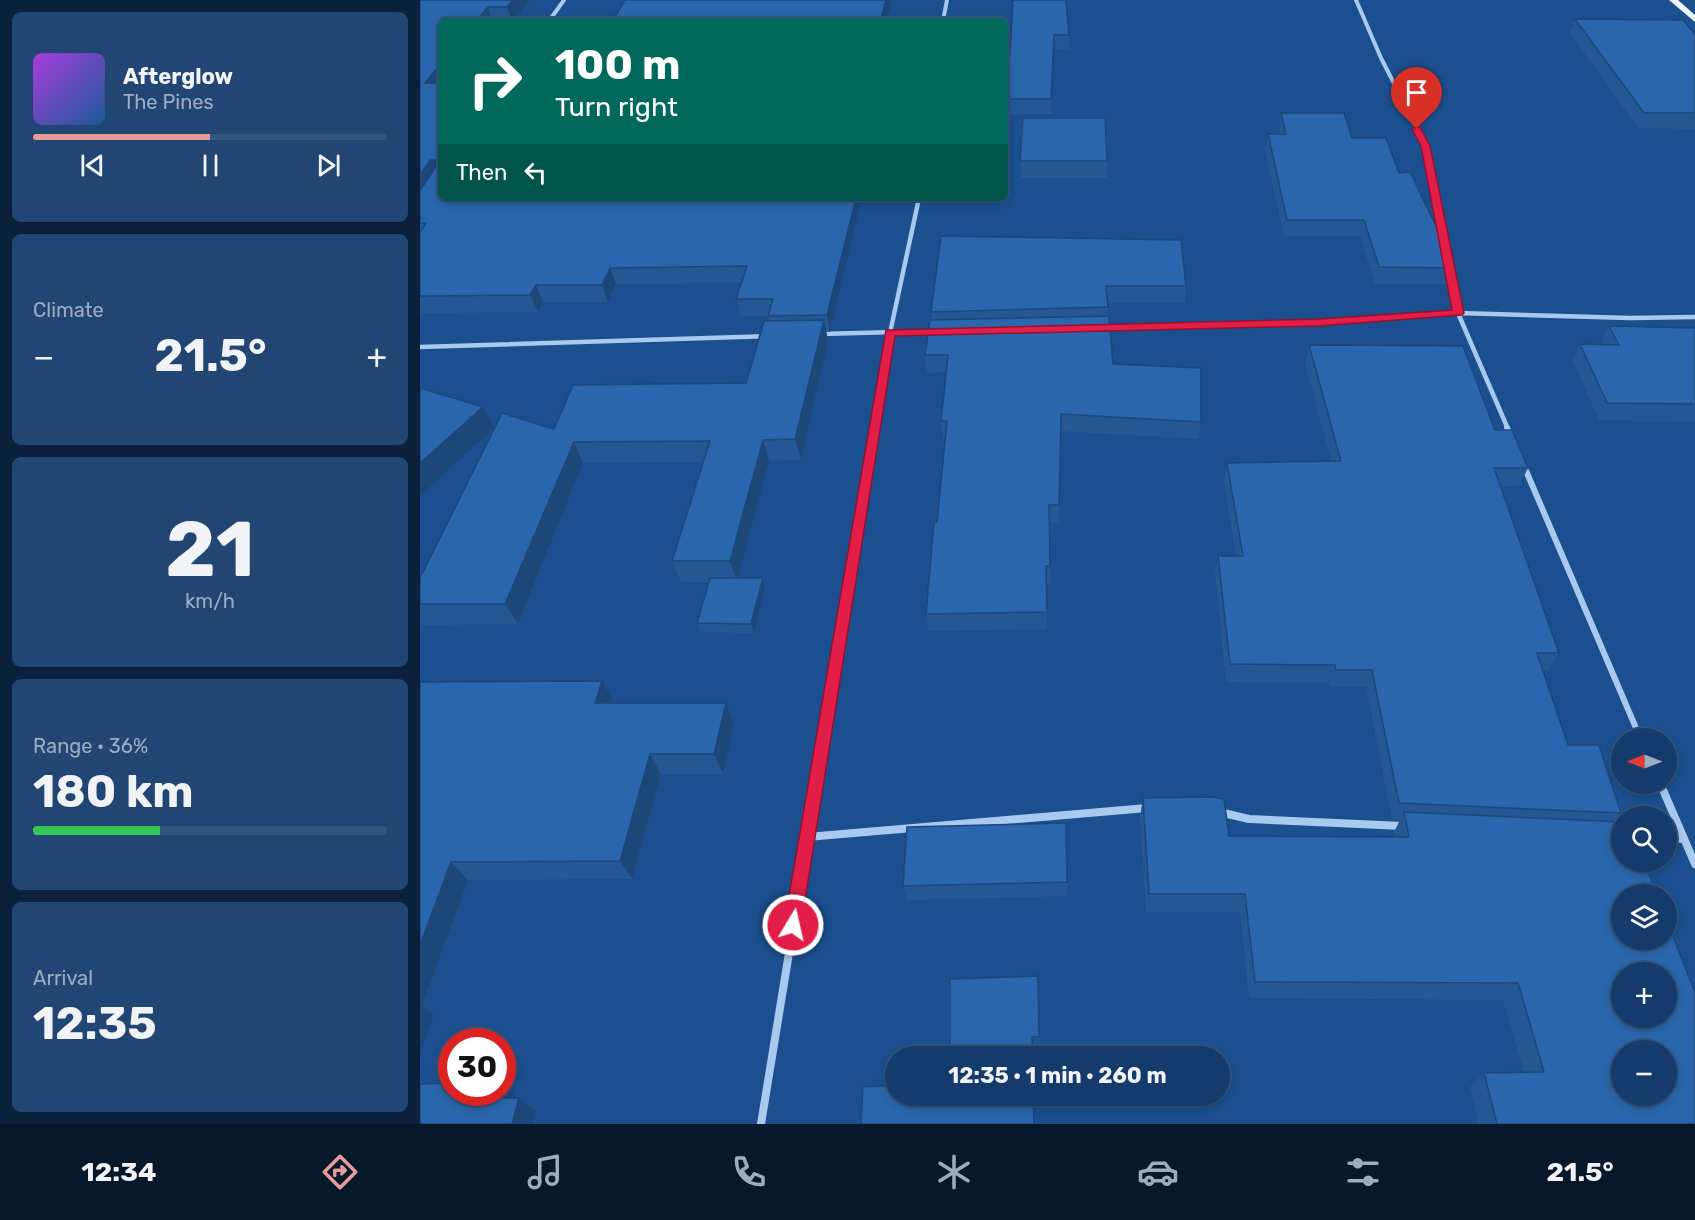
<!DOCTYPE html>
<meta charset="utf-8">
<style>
:root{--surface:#143b6b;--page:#214673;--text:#f1f3f6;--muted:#9dadc1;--line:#33557e;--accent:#e69b98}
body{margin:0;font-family:Rubik,sans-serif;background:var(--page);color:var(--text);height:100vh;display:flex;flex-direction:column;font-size:22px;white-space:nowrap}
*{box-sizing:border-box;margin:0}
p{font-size:20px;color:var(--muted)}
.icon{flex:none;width:33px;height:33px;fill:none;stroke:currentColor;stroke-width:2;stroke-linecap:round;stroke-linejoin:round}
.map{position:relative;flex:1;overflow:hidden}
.details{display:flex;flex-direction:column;gap:12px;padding:12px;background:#0b203b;width:420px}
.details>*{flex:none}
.hud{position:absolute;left:18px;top:18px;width:570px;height:183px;border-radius:9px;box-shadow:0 3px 9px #0003,0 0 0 2px var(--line);background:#00695c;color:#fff;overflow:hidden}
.needle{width:39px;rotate:270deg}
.controls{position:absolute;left:1191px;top:728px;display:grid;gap:12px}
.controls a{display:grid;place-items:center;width:66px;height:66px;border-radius:50%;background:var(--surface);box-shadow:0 3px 9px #0003,0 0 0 2px var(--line);font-size:30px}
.speed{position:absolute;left:18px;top:1028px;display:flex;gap:12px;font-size:30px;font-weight:700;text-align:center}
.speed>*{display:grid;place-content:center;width:78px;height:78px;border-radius:50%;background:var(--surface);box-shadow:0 3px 9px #0003,0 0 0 2px var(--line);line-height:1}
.speed .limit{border:9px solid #d22;background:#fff;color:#111}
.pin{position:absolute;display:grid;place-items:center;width:51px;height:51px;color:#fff;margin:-62px -26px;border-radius:50% 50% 50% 0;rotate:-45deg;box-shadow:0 0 6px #0007}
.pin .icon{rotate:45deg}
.me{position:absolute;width:66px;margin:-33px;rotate:9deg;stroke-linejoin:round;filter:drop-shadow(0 0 4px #0008)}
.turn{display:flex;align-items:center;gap:21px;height:126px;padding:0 18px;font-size:27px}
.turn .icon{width:78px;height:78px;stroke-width:2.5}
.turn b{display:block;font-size:42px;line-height:51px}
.then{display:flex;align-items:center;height:57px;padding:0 18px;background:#0003;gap:12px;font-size:22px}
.big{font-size:45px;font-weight:700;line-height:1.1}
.details .widget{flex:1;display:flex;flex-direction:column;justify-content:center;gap:9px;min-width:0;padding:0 21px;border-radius:9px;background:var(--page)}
.details .dial{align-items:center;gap:0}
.dial b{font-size:78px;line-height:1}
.song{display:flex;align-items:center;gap:18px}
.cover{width:72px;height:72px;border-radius:9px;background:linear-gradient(135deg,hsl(280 70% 55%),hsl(210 70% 35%))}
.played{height:6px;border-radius:3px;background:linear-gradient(90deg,var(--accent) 50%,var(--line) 50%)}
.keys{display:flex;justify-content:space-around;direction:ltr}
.heat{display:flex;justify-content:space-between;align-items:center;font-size:33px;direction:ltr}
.charge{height:9px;border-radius:4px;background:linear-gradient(90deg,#34c759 36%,var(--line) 0)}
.trip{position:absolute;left:465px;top:1046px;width:345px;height:60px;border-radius:30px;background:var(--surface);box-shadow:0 3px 9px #0003,0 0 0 2px var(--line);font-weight:700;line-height:60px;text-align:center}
.menu{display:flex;height:96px;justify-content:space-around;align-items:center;background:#08182b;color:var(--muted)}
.menu .icon{width:42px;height:42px}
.menu .on{color:var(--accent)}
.menu b{font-size:27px;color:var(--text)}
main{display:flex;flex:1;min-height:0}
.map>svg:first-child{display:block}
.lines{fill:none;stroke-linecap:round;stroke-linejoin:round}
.minor-far3{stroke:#a9c9ee;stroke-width:4}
.minor-far2{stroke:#a9c9ee;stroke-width:4.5}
.minor-far1{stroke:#a9c9ee;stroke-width:6}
.minor{stroke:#a9c9ee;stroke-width:8}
.primary{fill:#f0f6ff;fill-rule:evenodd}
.wall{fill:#245895}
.shaded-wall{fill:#1d4779}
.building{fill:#2a66ad;stroke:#1d4779;stroke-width:1.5;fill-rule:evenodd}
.route{fill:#e11d48;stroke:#92132f;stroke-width:1.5}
</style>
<main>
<section class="details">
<div class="widget">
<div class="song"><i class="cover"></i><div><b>Afterglow</b><p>The Pines</p></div></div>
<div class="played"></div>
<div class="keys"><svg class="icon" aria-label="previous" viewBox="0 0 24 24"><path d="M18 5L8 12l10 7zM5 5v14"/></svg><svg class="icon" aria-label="pause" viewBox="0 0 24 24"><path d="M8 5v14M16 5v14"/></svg><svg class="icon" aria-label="next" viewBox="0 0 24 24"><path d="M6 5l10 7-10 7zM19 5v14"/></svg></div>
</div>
<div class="widget"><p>Climate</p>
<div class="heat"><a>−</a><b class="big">21.5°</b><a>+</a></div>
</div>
<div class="widget dial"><b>21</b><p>km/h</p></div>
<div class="widget"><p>Range · 36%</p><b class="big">180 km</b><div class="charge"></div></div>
<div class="widget"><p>Arrival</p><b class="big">12:35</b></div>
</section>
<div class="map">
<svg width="1275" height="1124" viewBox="0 0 1275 1124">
<rect width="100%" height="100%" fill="#1b4f8f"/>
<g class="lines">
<!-- minor-far3 -->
<g class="minor-far3">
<polyline points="936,0 961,58 1006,146 1014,189"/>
<polyline points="129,21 144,0"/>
<polyline points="523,21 527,0"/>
</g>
<!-- minor-far2 -->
<g class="minor-far2">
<polyline points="1014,188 1026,251"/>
<polyline points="1029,267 1038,313 1088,429"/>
<polyline points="682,328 899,323 1038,313 1210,318 1275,317"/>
<polyline points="400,334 516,331"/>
<polyline points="0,347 348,336"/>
<polyline points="454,429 470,333 499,198"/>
</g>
<!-- minor-far1 -->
<g class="minor-far1">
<polyline points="1087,428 1091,437"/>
<polyline points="1104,466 1219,735"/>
<polyline points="404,735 455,428"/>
</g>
<!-- minor -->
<g class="minor">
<polyline points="1218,733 1220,738"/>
<polyline points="1240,783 1275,864"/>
<polyline points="799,812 829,819 983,826"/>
<polyline points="387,837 727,808"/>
<polyline points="1246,838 1264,839"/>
<polyline points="341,1124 405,733"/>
</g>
<!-- primary -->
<polygon class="primary" points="1249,0 1258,0 1275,15 1275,22"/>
</g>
<!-- wall -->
<g class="wall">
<polygon points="0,0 110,0 93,21 21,21 21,198 442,198 410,332 406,332 408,341 381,460 349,461 318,578 343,578 345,587 334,633 280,632 277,623 289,582 261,582 252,561 283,462 163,463 98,624 2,625 0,623 0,578 134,429 326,383 349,321 348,316 321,316 316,299 322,283 196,284 188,302 123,302 118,312 0,313"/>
<polygon points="593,0 649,35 649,49 635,49 631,114 588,114 587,99"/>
<polygon points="1155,19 1275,34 1275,129 1218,128 1150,33"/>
<polygon points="861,113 932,138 979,173 1033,268 1028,284 955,284 940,236 864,236 845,150 848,134 860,134 859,128"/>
<polygon points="600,161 687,161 687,178 601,178"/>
<polygon points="521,236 766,286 765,303 688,303 688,316 693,364 781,422 779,439 641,431 639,523 630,522 630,583 627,583 627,629 509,631 506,614 517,522 526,439 523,439 521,421 527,372 507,373 505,355 512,320 511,312"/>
<polygon points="1189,326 1275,328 1275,422 1179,420 1153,361 1160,344 1182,344 1181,343"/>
<polygon points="889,345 1075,430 1108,468 1099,486 1080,486 1139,653 1129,670 1123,670 1148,745 1201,813 1194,822 1275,1124 1059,1124 1050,1087 1064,1073 1104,1072 1083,1000 829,998 820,912 726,912 720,817 723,798 809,836 975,837 974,832 980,820 972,819 946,687 910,687 909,683 806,682 795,574 798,556 816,556 804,481 807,463 911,461 885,363"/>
<polygon points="182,681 194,702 193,703 306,703 314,723 303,774 241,774 212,879 48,880 2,1006 14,1015 0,1054 0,682"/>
<polygon points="647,882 647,896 487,900 483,886"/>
<polygon points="618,976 620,1048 530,1056"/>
</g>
<!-- shaded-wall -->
<g class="shaded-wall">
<polygon points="93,0 110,0 93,21 92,21 87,7"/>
<polygon points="466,0 472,0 466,21 460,21"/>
<polygon points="68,7 73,21 56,21"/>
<polygon points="634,35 635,49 631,114 631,99"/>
<polygon points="21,64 21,87 5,83"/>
<polygon points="10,160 16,160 21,170 0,204 0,175"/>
<polygon points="436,198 442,198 410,332 407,315"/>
<polygon points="190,268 196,284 188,302 182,285"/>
<polygon points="116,285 123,302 118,312 110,295"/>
<polygon points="404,320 408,341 381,460 375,439"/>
<polygon points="63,407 74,428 0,496 0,463"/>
<polygon points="343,440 349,461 317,582 310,561"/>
<polygon points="154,442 163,463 98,624 85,604"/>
<polygon points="343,578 345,587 334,633 331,624"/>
<polygon points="182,681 194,702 187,723 175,703"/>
<polygon points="306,703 314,723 303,774 294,754"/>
<polygon points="230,754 241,774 212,879 200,861"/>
<polygon points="31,862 48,880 2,1006 14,1015 0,1054 0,945"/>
<polygon points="82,1086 96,1096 93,1111 75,1098 76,1092 82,1092"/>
<polygon points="99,1098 116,1111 113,1124 92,1124"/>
</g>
<!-- building -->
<g class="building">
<polygon points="0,0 93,0 87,7 68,7 56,21 21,21 21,64 5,83 21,83 21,198 436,198 407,315 348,316 353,299 316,299 327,266 190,268 182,285 116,285 110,295 0,296 0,232 6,223 0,223 0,191 17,165 16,160 10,160 0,175"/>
<polygon points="205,0 466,0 460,21 193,21"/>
<polygon points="593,0 646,0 649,35 634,35 631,99 587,99"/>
<polygon points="1155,19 1263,20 1275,34 1275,113 1224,113"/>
<polygon points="861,113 924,113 932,138 966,138 979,173 990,172 1031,257 1033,268 959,267 944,220 867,220 848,134 866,134"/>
<polygon points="603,118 685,118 687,161 600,161"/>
<polygon points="521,236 761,240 766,286 686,286 688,307 511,312"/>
<polygon points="689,316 693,364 781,368 781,422 641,414 639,505 629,505 630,566 626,566 627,612 506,614 514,522 517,522 527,421 521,421 528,355 505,355 510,320"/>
<polygon points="404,320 375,439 343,440 310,561 252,561 290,441 154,442 85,604 0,604 0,578 82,413 134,429 153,385 326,383 344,321"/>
<polygon points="1189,326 1275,328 1275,404 1187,403 1160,344 1199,345"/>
<polygon points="889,345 1043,346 1075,430 1092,430 1108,468 1074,468 1139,653 1117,653 1148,745 1179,745 1201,813 979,803 952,670 916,670 915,665 810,664 798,556 823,556 807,463 921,461"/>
<polygon points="0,388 63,407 0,463"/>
<polygon points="290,578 343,578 331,624 277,623"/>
<polygon points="182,681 175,703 306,703 294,754 230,754 200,861 31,862 0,945 0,682"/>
<path d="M794,797L804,799L809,836L989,837L984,812L1202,822V861H1224L1237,894H1202V939H1246V919L1275,992V1124H1077L1064,1073L1124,1072L1098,983L835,982L825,894H729L723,798ZM1202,972H1246V1017H1202ZM1202,1050H1246V1095H1202Z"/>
<polygon points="646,823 647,882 483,886 487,827"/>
<polygon points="618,976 619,1037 612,1037 613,1056 530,1056 530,979"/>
<polygon points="32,1083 32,1092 76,1092 75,1098 99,1098 92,1124 0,1124 0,1084"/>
<polygon points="476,1085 476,1095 613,1095 614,1124 441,1124 443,1087"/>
</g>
<!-- route -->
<polygon class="route" points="994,127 1000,127 1010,146 1044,313 1042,315 899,326 475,336 381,925 379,931 373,933 366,931 364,925 466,330 899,319 1032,310 1001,146 992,129"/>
</svg>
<div class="controls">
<a><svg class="needle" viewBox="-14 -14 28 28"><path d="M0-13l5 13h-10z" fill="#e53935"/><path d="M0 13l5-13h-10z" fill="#9dadc1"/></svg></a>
<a><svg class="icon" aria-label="search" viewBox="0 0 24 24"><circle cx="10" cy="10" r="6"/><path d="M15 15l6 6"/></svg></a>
<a><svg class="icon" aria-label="layers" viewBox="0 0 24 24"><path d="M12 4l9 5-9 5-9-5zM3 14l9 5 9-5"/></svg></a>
<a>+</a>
<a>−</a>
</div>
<div class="speed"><div class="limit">30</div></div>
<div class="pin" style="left:997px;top:129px;background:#d93025"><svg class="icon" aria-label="arrive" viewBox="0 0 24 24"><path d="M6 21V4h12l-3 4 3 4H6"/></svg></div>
<svg class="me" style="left:373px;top:925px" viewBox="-20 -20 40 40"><circle r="17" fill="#e11d48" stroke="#fff" stroke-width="3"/><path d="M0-11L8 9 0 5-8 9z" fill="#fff"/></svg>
<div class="trip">12:35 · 1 min · 260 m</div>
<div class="hud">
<div class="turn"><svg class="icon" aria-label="right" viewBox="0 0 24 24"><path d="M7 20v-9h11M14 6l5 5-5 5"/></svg><div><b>100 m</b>Turn right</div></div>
<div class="then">Then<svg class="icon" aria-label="left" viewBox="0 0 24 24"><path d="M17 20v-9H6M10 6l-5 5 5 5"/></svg></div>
</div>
</div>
</main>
<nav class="menu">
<b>12:34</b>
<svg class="icon on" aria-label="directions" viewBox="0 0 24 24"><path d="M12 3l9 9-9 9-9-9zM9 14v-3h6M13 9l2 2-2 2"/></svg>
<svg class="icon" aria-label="music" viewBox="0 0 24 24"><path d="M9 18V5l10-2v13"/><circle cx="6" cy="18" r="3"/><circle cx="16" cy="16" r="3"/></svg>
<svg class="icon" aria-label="phone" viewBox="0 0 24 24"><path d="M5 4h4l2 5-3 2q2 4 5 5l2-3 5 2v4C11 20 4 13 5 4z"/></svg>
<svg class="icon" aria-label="climate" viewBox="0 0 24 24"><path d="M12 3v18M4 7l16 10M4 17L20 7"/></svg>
<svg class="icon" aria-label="car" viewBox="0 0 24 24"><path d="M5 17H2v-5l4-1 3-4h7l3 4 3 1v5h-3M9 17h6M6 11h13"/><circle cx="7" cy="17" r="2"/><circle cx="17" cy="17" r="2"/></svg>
<svg class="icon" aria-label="filters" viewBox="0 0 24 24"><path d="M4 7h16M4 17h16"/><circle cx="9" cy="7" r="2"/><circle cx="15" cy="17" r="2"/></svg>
<b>21.5°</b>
</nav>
